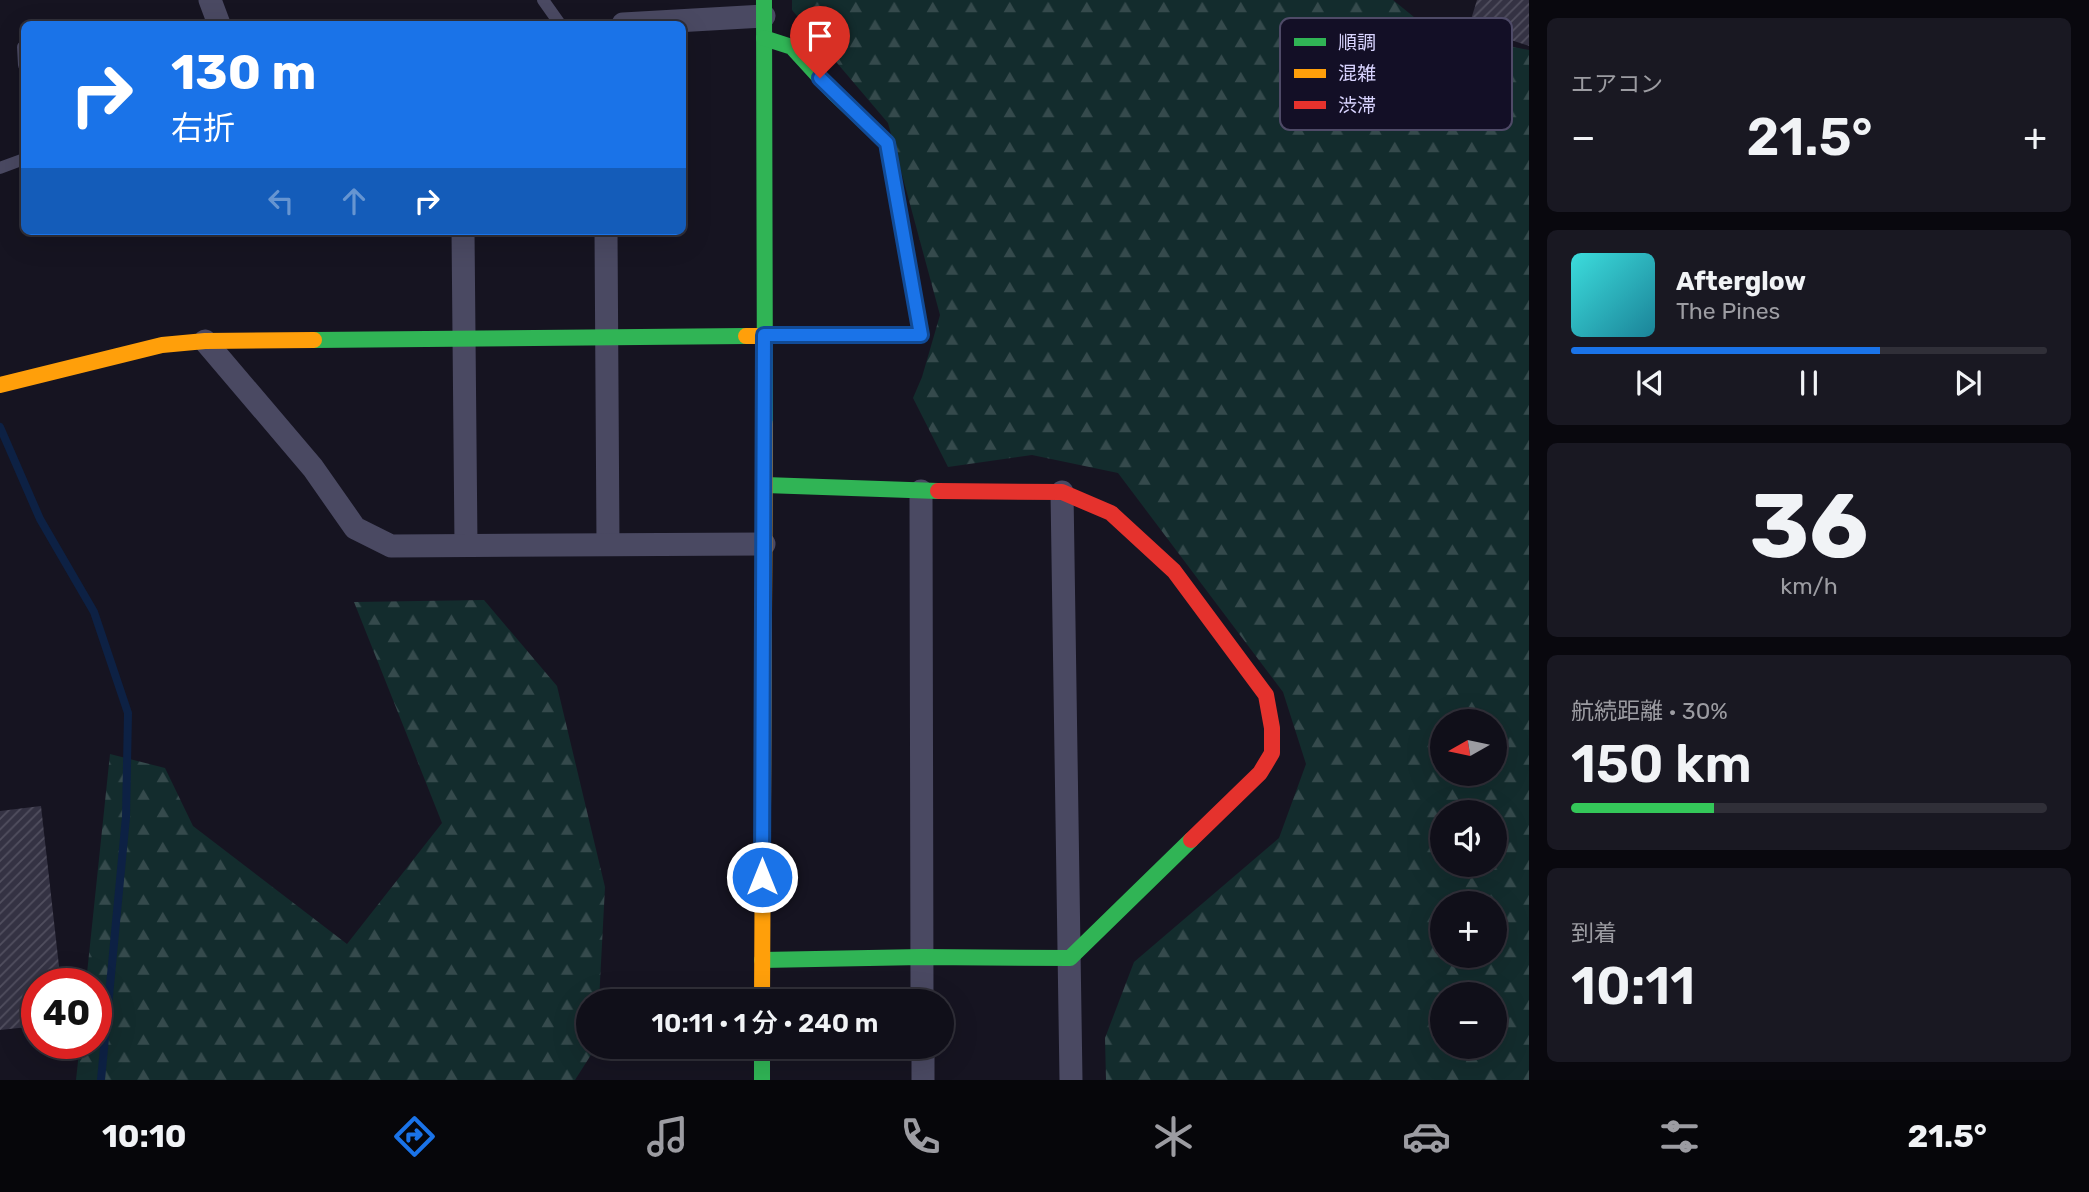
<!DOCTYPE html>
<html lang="ja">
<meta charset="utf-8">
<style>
:root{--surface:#100f19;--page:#191822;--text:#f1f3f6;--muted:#9c9ca2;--line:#302f38;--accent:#1a73e8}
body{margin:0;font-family:Rubik,"Noto Sans JP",sans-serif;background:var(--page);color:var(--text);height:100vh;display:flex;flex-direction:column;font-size:26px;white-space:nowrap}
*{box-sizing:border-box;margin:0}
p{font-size:23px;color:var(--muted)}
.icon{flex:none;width:38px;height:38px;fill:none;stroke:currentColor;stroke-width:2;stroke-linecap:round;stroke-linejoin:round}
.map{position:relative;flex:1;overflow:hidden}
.details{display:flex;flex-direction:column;gap:18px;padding:18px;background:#09080e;width:560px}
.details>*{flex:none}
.top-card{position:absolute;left:21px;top:21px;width:665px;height:214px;border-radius:10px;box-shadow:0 7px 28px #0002,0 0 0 2px var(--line);background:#1a73e8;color:#fff;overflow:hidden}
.needle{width:46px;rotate:261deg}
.controls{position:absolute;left:1430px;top:709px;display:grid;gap:14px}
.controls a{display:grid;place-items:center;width:77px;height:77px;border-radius:50%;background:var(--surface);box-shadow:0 7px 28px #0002,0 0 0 2px var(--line);font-size:35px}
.speed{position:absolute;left:21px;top:968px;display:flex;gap:14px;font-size:35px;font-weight:700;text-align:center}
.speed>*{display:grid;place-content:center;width:91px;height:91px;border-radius:50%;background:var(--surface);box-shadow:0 7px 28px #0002,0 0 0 2px var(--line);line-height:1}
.speed .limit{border:10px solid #d22;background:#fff;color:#111}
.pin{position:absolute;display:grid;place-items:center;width:60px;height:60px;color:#fff;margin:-72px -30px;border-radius:50% 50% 50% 0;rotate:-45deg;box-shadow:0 0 7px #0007}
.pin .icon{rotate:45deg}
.me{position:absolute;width:77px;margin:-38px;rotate:0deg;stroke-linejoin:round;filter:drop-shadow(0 0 5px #0008)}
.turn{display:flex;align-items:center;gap:24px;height:147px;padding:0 35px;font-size:32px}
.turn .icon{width:91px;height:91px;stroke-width:2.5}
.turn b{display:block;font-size:49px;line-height:60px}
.lanes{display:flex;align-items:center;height:66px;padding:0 35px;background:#0003;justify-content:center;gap:35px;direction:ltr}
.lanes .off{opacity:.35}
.big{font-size:52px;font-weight:600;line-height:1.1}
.details .widget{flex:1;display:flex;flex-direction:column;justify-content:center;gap:10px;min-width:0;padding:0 24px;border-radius:10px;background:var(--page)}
.details .dial{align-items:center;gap:0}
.dial b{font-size:91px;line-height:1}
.song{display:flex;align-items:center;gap:21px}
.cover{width:84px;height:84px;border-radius:10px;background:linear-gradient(135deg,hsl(180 70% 55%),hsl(190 70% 35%))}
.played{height:7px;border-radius:4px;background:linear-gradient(90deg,var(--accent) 65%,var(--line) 65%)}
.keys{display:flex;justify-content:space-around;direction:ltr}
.heat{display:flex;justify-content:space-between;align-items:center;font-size:38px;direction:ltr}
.charge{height:10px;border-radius:5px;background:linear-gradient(90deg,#34c759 30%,var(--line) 0)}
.trip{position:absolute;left:576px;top:989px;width:378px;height:70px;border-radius:35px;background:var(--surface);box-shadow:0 7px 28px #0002,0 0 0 2px var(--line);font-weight:600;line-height:70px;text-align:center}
.tab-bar{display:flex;height:112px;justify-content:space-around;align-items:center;background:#06060a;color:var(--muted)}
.tab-bar .icon{width:49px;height:49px}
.tab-bar .selected{color:var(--accent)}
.tab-bar b{font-size:32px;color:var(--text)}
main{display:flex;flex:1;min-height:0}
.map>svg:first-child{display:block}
.forest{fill:url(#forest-firs);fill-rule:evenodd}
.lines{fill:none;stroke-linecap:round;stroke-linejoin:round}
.stream{stroke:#0d2144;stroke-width:8}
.building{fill:url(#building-hatch)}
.lane{stroke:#4a4962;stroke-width:12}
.street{stroke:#4a4962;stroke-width:23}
.fast{stroke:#30b455;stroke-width:16}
.slow{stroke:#ff9f0a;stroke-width:16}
.jam{stroke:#e5322d;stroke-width:16}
.route-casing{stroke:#114b97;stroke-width:18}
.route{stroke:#1a73e8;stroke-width:12}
.key{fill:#130f26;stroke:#4e4a67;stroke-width:2}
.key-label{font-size:19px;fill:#d9d4ff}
</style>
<main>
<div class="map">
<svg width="1529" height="1080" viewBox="0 0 1529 1080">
<defs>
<pattern id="forest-firs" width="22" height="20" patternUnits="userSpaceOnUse" patternTransform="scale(1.75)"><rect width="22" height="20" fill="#132c2d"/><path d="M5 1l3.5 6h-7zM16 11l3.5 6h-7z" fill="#354a4c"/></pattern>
<pattern id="building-hatch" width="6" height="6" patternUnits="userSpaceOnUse" patternTransform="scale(1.75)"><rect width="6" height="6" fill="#343243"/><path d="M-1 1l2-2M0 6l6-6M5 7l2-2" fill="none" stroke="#514f5f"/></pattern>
</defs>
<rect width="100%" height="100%" fill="#161421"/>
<!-- forest -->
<g class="forest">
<path d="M792,0H1393L1430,30L1529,50V1080H1106L1105,1038L1134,962L1279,838L1306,764L1283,692L1118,473L1032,455L948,467L913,398L922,377L940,315L888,123L792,10ZM1442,721H1494V774H1442ZM1442,812H1494V864H1442ZM1442,903H1494V956H1442ZM1442,994H1494V1046H1442Z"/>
<polygon points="484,600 557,686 605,887 599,1001 588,1001 588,1046 596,1047 575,1080 76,1080 80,1043 96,1043 96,984 86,983 110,754 165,768 193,826 347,944 442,823 354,602"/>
</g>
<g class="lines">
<!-- stream -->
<polyline class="stream" points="0,427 40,519 94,612 128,713 126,817 101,1080"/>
</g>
<!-- building -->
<g class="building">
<polygon points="1477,0 1529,0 1529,46 1469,26"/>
<polygon points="41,806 61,984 37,984 37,1026 0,1030 0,811"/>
</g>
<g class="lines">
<!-- lane -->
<g class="lane">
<polyline points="543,0 560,24"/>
<polyline points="23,47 24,65"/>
<polyline points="0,168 24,159"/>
</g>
<!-- street -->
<g class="street">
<polyline points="210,0 219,24"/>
<polyline points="623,24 764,16"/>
<polyline points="463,231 466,545"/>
<polyline points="606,231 608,544"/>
<polyline points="205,341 313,468 355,528 391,546 764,544"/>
<polyline points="921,491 922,1001"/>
<polyline points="1062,492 1071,1080"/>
<polyline points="923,1046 923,1080"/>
</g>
<!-- fast -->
<g class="fast">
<polyline points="764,0 765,424"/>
<polyline points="764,38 792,47 835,94 887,143 899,210"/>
<polyline points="314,340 746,336"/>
<polyline points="765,485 938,491"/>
<polyline points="762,960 922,957 1070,958 1191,840"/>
<polyline points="762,1046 762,1080"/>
</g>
<!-- slow -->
<g class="slow">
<polyline points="746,336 921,335 899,210"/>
<polyline points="0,385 162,345 205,341 314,340"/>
<polyline points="762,1001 765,424"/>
</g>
<!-- jam -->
<polyline class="jam" points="938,491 1062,492 1111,513 1174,571 1266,695 1272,728 1272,753 1260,773 1191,840"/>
</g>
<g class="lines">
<defs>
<polyline id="route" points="762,877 764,335 921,335 887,143 820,78"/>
</defs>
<!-- route casing -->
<use href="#route" class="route-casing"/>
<!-- route -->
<use href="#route" class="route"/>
</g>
<!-- legend -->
<rect x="1280" y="18" width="232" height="112" rx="10" class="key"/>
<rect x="1294" y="38" width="32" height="8" fill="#30b455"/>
<rect x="1294" y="69" width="32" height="9" fill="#ff9f0a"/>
<rect x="1294" y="101" width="32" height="8" fill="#e5322d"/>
<g class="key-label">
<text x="1338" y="49">順調</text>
<text x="1338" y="80">混雑</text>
<text x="1338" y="112">渋滞</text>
</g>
</svg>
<div class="controls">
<a><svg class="needle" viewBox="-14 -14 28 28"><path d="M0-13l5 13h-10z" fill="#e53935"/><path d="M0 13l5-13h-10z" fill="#9c9ca2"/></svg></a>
<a><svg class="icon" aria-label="sound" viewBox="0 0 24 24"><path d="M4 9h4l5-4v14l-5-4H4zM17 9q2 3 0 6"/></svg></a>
<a>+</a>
<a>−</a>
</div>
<div class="speed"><div class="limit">40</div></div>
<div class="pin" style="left:820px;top:78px;background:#d93025"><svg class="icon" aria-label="arrive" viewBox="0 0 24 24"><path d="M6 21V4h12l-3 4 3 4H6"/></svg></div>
<svg class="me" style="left:762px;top:877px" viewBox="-20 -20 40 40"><circle r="17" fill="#1a73e8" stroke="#fff" stroke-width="3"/><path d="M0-11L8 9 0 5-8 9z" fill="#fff"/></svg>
<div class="trip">10:11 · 1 分 · 240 m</div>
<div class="top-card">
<div class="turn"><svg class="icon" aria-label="right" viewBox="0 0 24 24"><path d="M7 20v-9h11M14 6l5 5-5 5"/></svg><div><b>130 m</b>右折</div></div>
<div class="lanes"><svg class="icon off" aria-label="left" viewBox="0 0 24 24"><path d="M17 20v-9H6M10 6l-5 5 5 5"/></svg><svg class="icon off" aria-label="ahead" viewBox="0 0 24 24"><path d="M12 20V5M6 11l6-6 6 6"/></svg><svg class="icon" aria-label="right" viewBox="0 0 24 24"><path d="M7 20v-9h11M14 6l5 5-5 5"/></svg></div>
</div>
</div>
<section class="details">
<div class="widget"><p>エアコン</p>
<div class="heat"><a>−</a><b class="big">21.5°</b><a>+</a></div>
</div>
<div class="widget">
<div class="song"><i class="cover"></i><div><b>Afterglow</b><p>The Pines</p></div></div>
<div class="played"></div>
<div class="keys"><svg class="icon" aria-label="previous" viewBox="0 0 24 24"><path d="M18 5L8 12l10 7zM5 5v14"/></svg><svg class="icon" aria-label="pause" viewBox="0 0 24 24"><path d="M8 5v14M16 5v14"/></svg><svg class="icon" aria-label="next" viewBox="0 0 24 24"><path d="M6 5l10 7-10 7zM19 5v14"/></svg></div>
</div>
<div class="widget dial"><b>36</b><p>km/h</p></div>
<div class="widget"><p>航続距離 · 30%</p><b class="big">150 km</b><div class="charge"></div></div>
<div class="widget"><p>到着</p><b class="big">10:11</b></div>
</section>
</main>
<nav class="tab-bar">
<b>10:10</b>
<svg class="icon selected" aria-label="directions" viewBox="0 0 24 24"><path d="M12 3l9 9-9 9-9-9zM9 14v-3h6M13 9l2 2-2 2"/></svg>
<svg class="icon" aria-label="music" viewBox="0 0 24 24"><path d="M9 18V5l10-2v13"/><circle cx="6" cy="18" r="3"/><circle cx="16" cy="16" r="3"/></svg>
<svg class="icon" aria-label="phone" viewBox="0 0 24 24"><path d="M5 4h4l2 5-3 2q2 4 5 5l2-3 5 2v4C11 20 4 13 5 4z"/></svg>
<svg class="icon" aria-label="climate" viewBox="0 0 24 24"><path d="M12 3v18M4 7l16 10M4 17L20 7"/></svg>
<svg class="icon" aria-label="car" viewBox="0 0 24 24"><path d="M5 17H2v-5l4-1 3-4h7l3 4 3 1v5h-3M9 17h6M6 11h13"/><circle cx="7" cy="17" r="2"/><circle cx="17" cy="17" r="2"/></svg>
<svg class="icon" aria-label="filters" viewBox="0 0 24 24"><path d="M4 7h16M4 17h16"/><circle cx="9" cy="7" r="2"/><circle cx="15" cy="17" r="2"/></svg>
<b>21.5°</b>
</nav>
